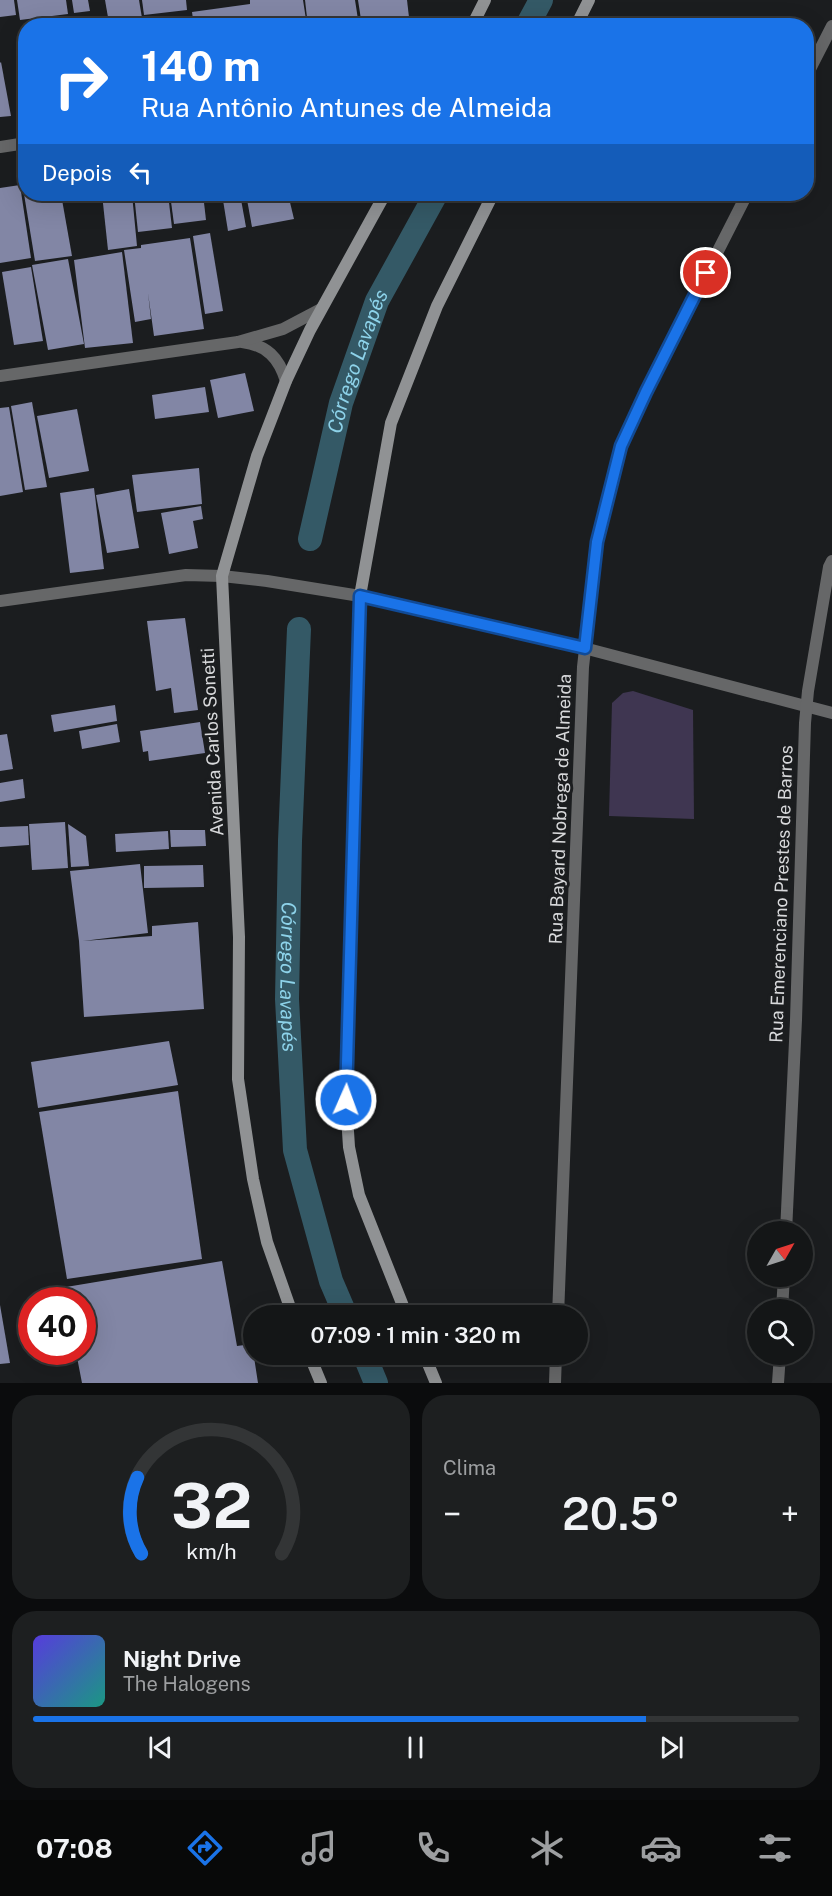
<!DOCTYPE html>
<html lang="pt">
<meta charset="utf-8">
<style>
:root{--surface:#141617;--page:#1d1f20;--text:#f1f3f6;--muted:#9d9fa1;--line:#333536;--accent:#1a73e8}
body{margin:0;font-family:"Public Sans",sans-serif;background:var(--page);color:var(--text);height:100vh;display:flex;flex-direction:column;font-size:22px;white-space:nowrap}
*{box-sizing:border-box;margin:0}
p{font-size:20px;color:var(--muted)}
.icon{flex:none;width:33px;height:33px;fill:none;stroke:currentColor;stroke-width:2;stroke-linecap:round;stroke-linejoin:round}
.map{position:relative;height:1383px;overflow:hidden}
.panel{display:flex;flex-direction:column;gap:12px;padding:12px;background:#0b0c0d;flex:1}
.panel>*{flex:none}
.guide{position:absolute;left:18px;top:18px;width:796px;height:183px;border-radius:24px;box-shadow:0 6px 24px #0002,0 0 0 2px var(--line);background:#1a73e8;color:#fff;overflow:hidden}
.needle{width:39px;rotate:51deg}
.buttons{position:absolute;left:747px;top:1221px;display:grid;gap:12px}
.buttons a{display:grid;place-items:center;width:66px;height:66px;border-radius:50%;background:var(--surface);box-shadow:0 6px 24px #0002,0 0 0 2px var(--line);font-size:30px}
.speed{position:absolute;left:18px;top:1287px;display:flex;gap:12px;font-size:30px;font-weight:700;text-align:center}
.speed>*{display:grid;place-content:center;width:78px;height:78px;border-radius:50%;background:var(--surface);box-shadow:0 6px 24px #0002,0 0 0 2px var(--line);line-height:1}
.speed .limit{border:9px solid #d22;background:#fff;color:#111}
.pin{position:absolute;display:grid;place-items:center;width:51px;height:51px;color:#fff;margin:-26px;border:3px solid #fff;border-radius:50%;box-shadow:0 2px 6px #0007}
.me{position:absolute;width:66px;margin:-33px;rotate:2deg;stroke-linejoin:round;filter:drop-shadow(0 0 4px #0008)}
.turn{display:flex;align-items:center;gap:21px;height:126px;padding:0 24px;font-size:27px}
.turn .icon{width:78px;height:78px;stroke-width:2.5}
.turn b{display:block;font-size:42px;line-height:51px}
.then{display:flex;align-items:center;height:57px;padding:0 24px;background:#0003;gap:12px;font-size:22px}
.big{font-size:45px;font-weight:600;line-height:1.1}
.panel .widget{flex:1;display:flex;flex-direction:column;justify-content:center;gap:9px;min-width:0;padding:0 21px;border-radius:24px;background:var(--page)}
.panel .dial{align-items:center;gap:0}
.dial svg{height:156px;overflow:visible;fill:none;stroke:var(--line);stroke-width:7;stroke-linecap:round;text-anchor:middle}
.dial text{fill:var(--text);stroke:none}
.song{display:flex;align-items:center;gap:18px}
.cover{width:72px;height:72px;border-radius:9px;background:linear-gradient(135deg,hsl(250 70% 55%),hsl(170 70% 35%))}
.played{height:6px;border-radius:3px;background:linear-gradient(90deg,var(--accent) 80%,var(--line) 80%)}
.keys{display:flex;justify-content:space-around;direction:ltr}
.heat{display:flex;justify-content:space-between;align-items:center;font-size:33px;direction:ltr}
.panel .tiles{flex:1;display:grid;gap:12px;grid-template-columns:1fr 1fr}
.widget:last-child{grid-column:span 2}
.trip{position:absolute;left:243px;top:1305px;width:345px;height:60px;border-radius:30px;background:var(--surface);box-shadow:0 6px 24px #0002,0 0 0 2px var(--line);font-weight:600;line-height:60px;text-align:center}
.menu{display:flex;height:96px;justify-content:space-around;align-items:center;background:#080909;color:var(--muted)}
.menu .icon{width:42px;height:42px}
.menu .active{color:var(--accent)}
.menu b{font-size:27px;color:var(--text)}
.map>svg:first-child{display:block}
.green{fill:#3f3651}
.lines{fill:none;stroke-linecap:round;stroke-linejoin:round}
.canal{stroke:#345966;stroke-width:24}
.building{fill:#8286a5}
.street{stroke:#666768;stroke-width:12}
.secondary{stroke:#909294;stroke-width:12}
.route-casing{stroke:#114b97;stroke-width:15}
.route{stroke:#1a73e8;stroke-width:10}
.labels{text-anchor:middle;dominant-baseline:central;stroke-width:6;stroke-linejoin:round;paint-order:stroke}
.street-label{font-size:18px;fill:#d8d9db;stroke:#1b1d1f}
.water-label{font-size:20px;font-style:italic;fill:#8dd2e9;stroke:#1b1d1f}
</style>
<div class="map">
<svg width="832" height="1383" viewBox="0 0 832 1383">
<rect width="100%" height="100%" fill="#1b1d1f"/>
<!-- green -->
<polygon class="green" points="633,691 693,710 694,819 609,816 612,703 623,693"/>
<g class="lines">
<!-- canal -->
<g class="canal">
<polyline points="527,26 541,0"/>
<path id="s1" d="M310,539L341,403L377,301L436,194"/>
<path id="s2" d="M299,629L290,841L287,999L295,1150L331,1281L346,1316"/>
<polyline points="364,1354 376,1383"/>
</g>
</g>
<!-- building -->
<g class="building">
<polygon points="0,0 14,0 16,15 0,17"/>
<polygon points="17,0 66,0 68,14 20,20"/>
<polygon points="72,0 88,0 90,11 74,13"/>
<polygon points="105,0 139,0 142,18 109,23"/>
<polygon points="142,0 186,0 187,10 144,15"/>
<polygon points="250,0 303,0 307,26 194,26 192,12 250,4"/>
<polygon points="305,0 355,0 359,26 308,26"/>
<polygon points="358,0 407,0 410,26 362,26"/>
<polygon points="1,62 11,116 0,117 0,63"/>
<polygon points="20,185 31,258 0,263 0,188"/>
<polygon points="24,194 61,194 72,256 35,261"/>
<polygon points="102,194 132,194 137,246 108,250"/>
<polygon points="134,194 168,194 172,228 138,232"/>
<polygon points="170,194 203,194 206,220 174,224"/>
<polygon points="222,194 240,194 246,227 228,231"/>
<polygon points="246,194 288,194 294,219 252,227"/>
<polygon points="210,233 223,311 205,314 193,236"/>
<polygon points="190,238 204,329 154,336 148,293 151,319 135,322 124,250 141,248 141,245"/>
<polygon points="122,252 133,343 85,348 74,260"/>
<polygon points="68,259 84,344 48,350 32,265"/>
<polygon points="31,267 43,341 14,345 2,272"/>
<polygon points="245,373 254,411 218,418 210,380"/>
<polygon points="205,387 209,412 155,419 152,395"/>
<polygon points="32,402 47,487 25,490 11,406"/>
<polygon points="9,407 23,492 0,496 0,408"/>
<polygon points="77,409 89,471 49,478 37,416"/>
<polygon points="199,468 202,504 137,512 132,475"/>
<polygon points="94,488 104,569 70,573 60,493"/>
<polygon points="129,489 139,548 107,553 96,495"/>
<polygon points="201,506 203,519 193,521 198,548 169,554 161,513"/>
<polygon points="185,618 198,710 174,713 171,688 156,691 147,621"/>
<polygon points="115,705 117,721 54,732 51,715"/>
<polygon points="200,722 205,753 149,761 148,751 143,752 140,731"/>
<polygon points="117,724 120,742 82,749 79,731"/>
<polygon points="7,734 13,769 0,771 0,735"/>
<polygon points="23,779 25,798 0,802 0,783"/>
<polygon points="65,822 68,868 32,870 29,824"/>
<polygon points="68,824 86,836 89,866 71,867"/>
<polygon points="28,826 29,845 0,847 0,827"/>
<polygon points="170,830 205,830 206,846 171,847"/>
<polygon points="168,831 169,849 116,852 115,834"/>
<polygon points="140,864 148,933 83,941 152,936 152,926 198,922 204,1009 84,1017 79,941 70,871"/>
<polygon points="203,865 204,887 144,888 144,866"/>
<polygon points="169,1041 178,1085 38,1108 31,1062"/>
<polygon points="178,1091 202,1259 67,1279 39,1112"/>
<polygon points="222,1261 237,1346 252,1344 258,1383 82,1383 76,1352 82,1352 82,1300 68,1300 66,1287"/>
<polygon points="0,1305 10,1363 0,1364"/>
</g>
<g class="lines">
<!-- street -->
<g class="street">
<polyline points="807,75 832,26"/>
<polyline points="0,147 26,143"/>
<path d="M242,342C267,345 279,358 286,381"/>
<polyline points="0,376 238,342 283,329 321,309"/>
<polyline points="0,601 186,575 222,576 267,581 360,596 584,648 832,713"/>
<polyline points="786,1232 796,1020 805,723 808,691 829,567 832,561"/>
<polyline points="782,1310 784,1276"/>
<polyline points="558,1316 583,667 597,542 621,446 646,392 747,194"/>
<polyline points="555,1383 556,1354"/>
<polyline points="778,1383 780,1354"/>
</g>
<!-- secondary -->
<g class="secondary">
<polyline points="472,26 485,0"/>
<polyline points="576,26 589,0"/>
<polyline points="293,1316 267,1242 253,1179 238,1079 239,937 222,576 257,456 286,381 310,330 385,194"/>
<polyline points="407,1316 359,1195 349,1147 346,1100 360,596 391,423 437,306 493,194"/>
<polyline points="309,1354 321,1383"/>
<polyline points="424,1354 436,1383"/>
</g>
</g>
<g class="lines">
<defs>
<polyline id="route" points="346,1100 360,596 585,648 597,542 621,446 646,392 706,273"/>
</defs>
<!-- route casing -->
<use href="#route" class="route-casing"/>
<!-- route -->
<use href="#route" class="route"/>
</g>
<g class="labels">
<!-- street labels -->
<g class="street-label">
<text transform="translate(212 742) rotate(-93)">Avenida Carlos Sonetti</text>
<text transform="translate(560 809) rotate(-88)">Rua Bayard Nobrega de Almeida</text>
<text transform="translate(781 894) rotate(-88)">Rua Emerenciano Prestes de Barros</text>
</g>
<!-- water labels -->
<g class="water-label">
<text stroke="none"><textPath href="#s1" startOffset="184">Córrego Lavapés</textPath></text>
<text stroke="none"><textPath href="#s2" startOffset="348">Córrego Lavapés</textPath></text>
</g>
</g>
</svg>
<div class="buttons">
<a><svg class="needle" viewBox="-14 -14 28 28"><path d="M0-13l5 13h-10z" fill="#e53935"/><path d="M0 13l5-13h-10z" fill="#9d9fa1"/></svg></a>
<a><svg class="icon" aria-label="search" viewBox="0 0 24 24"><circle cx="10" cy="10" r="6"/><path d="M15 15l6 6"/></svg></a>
</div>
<div class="speed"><div class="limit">40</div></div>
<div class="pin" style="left:706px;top:273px;background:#d93025"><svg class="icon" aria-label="arrive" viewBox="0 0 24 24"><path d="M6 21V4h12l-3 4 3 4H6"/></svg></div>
<svg class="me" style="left:346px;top:1100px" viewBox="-20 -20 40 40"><circle r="17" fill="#1a73e8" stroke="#fff" stroke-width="3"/><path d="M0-11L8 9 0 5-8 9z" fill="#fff"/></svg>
<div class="trip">07:09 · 1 min · 320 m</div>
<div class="guide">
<div class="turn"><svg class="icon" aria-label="right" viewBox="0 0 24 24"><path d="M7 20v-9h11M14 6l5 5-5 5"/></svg><div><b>140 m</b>Rua Antônio Antunes de Almeida</div></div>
<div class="then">Depois<svg class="icon" aria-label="left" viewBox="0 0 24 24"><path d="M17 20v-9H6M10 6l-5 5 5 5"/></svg></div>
</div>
</div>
<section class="panel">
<div class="tiles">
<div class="widget dial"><svg viewBox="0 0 100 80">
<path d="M14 69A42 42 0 1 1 86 69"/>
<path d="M14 69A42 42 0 0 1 12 30" stroke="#1a73e8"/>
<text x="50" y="56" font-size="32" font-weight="700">32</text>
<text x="50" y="72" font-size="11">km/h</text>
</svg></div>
<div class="widget"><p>Clima</p>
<div class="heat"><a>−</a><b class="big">20.5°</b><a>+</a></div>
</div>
<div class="widget">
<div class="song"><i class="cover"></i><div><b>Night Drive</b><p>The Halogens</p></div></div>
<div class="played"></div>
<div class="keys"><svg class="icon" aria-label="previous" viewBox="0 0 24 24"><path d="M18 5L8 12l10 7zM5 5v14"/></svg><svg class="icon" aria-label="pause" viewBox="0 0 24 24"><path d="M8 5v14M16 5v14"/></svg><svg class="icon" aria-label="next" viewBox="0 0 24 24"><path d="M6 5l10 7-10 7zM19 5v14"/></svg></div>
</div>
</div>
</section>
<nav class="menu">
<b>07:08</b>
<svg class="icon active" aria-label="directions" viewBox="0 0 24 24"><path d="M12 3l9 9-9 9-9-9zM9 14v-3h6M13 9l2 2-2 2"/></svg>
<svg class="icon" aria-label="music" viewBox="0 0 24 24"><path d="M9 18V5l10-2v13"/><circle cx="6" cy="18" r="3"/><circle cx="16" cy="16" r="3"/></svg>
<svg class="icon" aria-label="phone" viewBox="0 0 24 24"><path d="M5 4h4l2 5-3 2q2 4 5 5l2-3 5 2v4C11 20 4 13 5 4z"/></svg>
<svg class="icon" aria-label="climate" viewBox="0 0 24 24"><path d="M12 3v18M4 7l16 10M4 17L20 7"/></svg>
<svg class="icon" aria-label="car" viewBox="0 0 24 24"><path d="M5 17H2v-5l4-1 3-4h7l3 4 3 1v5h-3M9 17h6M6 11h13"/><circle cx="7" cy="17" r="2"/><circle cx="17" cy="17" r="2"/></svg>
<svg class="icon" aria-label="filters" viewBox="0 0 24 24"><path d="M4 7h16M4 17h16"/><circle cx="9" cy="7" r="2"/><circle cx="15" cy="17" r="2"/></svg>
</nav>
